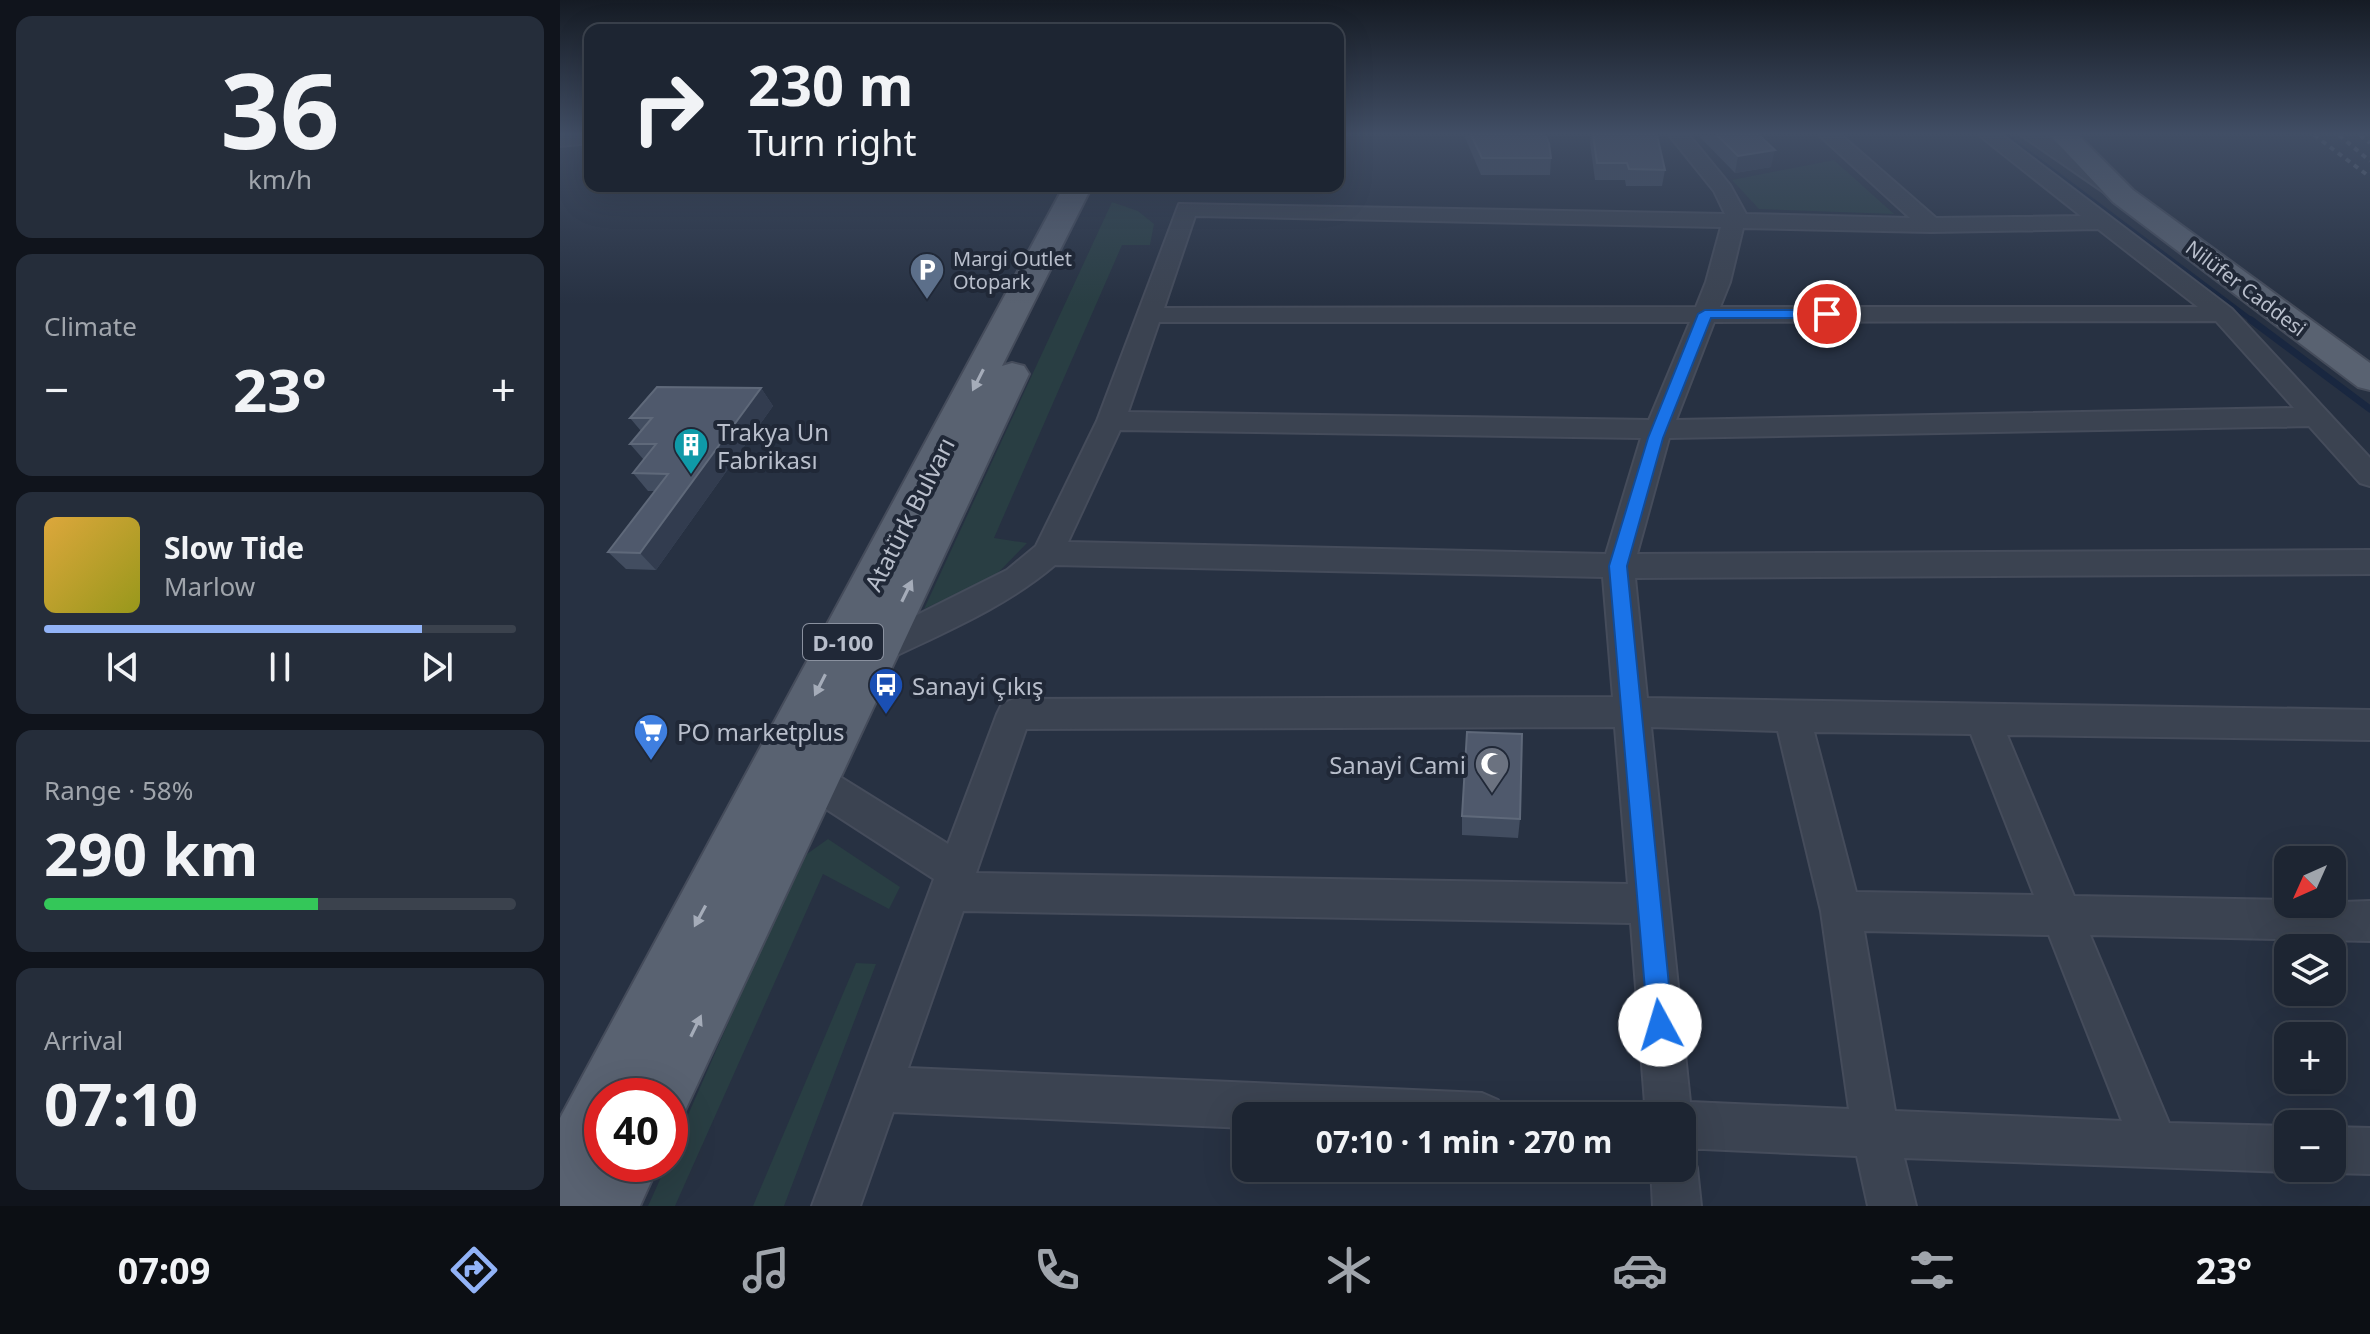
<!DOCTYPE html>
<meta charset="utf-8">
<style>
:root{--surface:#1d2532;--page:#252d3a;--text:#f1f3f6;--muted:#a0a5ac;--line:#3b424d;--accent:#92b3f7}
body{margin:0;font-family:"Noto Sans",sans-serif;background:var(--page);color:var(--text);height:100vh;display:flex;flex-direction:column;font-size:30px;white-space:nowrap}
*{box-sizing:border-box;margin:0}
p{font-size:26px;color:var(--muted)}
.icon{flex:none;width:44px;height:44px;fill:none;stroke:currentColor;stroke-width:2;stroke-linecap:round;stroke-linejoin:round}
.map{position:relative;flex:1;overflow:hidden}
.details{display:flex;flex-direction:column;gap:16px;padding:16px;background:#10141c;width:560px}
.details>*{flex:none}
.banner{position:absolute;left:24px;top:24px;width:760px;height:168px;border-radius:16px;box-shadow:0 8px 32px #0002,0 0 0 2px var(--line);background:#1d2532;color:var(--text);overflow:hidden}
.needle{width:52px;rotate:225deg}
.controls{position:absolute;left:1714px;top:846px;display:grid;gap:16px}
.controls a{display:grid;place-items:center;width:72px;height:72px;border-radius:16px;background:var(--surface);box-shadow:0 8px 32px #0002,0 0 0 2px var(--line);font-size:40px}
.speed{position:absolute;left:24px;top:1078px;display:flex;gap:16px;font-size:40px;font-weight:700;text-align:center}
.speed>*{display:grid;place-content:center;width:104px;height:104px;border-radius:50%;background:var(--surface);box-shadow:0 8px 32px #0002,0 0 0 2px var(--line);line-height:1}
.speed .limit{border:12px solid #d22;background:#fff;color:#111}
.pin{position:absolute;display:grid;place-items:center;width:68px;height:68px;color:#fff;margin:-34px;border:4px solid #fff;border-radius:50%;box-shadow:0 2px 8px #0007}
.me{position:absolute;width:88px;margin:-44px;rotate:354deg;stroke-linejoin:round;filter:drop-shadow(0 0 6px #0008)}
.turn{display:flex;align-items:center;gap:28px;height:168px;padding:0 32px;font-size:36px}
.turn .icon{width:104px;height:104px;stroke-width:2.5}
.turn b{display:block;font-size:56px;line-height:68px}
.big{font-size:60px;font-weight:700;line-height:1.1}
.details .widget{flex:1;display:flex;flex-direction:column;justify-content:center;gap:12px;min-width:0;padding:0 28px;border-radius:16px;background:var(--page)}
.details .dial{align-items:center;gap:0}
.dial b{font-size:104px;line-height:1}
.song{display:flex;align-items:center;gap:24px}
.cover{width:96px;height:96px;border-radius:12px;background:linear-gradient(135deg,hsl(40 70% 55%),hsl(60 70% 35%))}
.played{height:8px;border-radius:4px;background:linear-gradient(90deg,var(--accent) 80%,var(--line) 80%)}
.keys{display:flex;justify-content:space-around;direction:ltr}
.heat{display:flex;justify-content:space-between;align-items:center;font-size:44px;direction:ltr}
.charge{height:12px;border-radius:6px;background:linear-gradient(90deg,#34c759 58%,var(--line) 0)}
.trip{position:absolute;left:672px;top:1102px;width:464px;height:80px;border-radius:16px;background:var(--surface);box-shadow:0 8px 32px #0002,0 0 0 2px var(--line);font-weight:700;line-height:80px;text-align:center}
.dock{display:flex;height:128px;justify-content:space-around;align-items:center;background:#0c0f14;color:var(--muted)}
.dock .icon{width:56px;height:56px}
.dock .on{color:var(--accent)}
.dock b{font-size:36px;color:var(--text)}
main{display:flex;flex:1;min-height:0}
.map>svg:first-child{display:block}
.green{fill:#293e43}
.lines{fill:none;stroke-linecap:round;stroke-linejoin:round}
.stream-far1{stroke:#192740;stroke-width:5}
.stream{stroke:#192740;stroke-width:7}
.minor-casing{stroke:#454c5b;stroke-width:4}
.major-casing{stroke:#454c5b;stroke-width:4}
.minor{fill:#3b4351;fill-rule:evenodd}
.major{fill:#596271;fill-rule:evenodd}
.rail{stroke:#5d6778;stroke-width:4;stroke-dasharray:5 5;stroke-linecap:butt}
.wall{fill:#424d60}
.shaded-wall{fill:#323c4f}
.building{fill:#4f596c;stroke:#5f697a;stroke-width:2}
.oneway{fill:#a5acb9}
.route{fill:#1a73e8;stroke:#114b97;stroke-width:2}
.labels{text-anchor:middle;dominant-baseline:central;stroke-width:8;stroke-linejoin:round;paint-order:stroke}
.far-poi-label{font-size:20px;fill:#b8becb;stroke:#202837;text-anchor:start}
.far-street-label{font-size:20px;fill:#b8becb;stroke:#202837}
.shield{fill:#202837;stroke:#8a919f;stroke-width:2}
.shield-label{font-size:22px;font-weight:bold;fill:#b8becb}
.poi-label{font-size:24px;fill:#b8becb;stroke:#202837;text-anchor:start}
.street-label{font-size:24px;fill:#b8becb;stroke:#202837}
</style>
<main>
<section class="details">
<div class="widget dial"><b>36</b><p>km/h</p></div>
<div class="widget"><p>Climate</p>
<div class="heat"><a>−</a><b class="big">23°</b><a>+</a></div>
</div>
<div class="widget">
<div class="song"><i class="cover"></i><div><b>Slow Tide</b><p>Marlow</p></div></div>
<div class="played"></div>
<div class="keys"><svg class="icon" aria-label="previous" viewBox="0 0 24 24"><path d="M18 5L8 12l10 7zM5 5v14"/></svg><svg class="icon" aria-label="pause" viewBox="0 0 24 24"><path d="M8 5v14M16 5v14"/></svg><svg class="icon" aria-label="next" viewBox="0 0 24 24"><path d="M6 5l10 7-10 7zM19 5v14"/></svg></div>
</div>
<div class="widget"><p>Range · 58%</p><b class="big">290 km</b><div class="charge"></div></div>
<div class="widget"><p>Arrival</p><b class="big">07:10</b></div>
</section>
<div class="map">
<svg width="1810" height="1206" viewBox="0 0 1810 1206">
<rect width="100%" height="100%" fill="#273142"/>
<!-- green -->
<g class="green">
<polygon points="1274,160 1334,214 1199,209 1172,180"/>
<polygon points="552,202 578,211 594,224 590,245 562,245 434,538 467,543 434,577 364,609"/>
<polygon points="268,839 340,887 329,909 263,874 115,1206 88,1206 107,1164 110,1164 110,1156 240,859"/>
<polygon points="296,963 316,964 224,1206 193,1206"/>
</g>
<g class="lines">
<!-- stream-far1 -->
<polyline class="stream-far1" points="1445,135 1694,322"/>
<!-- stream -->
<polyline class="stream" points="1691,320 1810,409"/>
<defs>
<g id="minor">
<polygon points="0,135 30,135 30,143 0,146"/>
<path d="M1109,135H1129L1170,185L1186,214L1350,218L1259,135H1281L1376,218L1521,216L1419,135H1442L1672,309L1810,458V486L1800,483L1749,426L1109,438L1077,554L1810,550V574L1075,578L1087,698L1810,710V740L1447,735L1514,896L1728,900V904L1810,901V941L1530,935L1609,1123L1728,1126V1168H1738L1728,1172L1344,1158L1356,1206H1308L1297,1156L1122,1148L1131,1151L1137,1168L1141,1206H1093L1091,1168H1122V1116H1086L1071,923L403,911L348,1068L922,1093L938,1100L945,1116H686V1128L333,1112L300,1206H252L374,879L243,794L238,782L243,770L256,766L269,770L388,844L437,714L442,704L454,699L1053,697L1043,577L495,565C447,606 387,631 331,658L319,662L307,658L302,649L307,640L447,570L476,546L537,421L619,204L1165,214L1154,191ZM635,216L1161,227L1146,282L1136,307L604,308ZM1183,228L1371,232L1538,229L1638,307H1160L1170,282ZM1656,321L1734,408L1116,420L1154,322ZM599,322H1130L1089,420L568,412ZM560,430L1081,438L1046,554L508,542ZM1055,727L1068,884L416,873L466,729ZM1091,727L1218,731L1261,911L1289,1109L1130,1102ZM1254,732L1411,734L1474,895L1296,892ZM1304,931L1489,935L1562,1121L1335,1111Z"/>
<polygon points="1461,135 1484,135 1569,193 1565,197 1551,197"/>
<polygon points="534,186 555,186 545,192 537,190"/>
<polygon points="1772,1127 1810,1128 1810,1174 1772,1173 1759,1168 1772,1168"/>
</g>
<g id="major">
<polygon points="1490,135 1518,135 1573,190 1810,363 1810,390 1798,387 1553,202"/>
<polygon points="504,186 532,186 442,366 452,363 464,366 469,374 122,1117 110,1122 110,1096 42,1096 42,1164 99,1164 80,1206 0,1206 0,1118"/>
</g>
</defs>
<!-- minor casing -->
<use href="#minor" class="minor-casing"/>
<!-- major casing -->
<use href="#major" class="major-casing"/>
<!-- minor -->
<use href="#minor" class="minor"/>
<!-- major -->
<use href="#major" class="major"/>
<!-- rail -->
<g class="rail">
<polyline points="1754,135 1810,177"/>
<polyline points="1779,135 1810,161"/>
<polyline points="1800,135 1810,143"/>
</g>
</g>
<!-- wall -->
<g class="wall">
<polygon points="904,135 985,135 991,158 990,175 921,175"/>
<polygon points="1031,135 1097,135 1105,170 1102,186 1066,186 1065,180 1035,180 1030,143"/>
<polygon points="1138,135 1199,135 1211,167 1175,173"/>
<polygon points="339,186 379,186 375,192 341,192"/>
<polygon points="201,388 213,406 96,570 66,569 48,552 95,491 88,491 73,473 84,460 70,444 81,431 70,418"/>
<polygon points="902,816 960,819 958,838 902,835"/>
</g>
<!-- shaded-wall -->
<g class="shaded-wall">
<polygon points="1215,150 1211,167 1175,173 1178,156"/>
<polygon points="372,186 379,186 375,192"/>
<polygon points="201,388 213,406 96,570 80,553"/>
</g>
<!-- building -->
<g class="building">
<polygon points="911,135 985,135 989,143 991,158 922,158"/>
<polygon points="1033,135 1097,135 1105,170 1069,169 1067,163 1037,163"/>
<polygon points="1157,135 1199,135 1215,150 1178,156"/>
<polygon points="97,387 201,388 80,553 48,552 108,474 73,473 96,444 70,444 92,418 70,418"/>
<polygon points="907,732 962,734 960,819 902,816"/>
</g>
<!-- one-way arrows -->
<defs><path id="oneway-solid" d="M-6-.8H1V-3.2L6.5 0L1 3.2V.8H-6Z" transform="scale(2)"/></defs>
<g class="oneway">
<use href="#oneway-solid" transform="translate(418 380) rotate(117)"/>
<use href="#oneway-solid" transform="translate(347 591) rotate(-64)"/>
<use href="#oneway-solid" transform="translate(260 685) rotate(117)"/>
<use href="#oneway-solid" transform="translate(140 916) rotate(118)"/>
<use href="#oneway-solid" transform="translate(136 1026) rotate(-64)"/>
</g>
<!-- sky -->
<linearGradient id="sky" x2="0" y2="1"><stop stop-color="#151b24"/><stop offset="0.44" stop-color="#414e65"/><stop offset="1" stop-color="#414e65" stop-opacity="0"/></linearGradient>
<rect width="1810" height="304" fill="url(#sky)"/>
<!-- route -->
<polygon class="route" points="1145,310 1267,310 1274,314 1267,318 1151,318 1103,438 1067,566 1113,1025 1109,1034 1100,1037 1092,1034 1088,1025 1049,566 1088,438 1138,314"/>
<!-- icons -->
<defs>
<symbol id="parking-pin" viewBox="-11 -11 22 30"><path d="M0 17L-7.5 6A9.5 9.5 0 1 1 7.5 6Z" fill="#5c6f8a" stroke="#202837"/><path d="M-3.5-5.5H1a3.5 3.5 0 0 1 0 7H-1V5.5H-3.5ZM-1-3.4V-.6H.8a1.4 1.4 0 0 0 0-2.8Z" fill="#fff"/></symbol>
<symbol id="building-pin" viewBox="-11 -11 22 30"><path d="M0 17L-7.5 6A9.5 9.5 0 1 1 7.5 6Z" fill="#0f9aa8" stroke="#202837"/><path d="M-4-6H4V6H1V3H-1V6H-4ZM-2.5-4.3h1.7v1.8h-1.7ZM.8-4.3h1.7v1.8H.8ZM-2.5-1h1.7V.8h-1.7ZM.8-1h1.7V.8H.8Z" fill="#fff"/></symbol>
<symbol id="bus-pin" viewBox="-11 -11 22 30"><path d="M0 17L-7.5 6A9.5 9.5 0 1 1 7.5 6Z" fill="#1a4fb4" stroke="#202837"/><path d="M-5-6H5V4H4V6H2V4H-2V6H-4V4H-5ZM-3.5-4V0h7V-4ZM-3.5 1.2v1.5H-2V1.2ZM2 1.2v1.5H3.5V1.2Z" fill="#fff"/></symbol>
<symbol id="supermarket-pin" viewBox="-11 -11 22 30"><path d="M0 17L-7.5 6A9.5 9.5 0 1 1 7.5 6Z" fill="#3f7fe0" stroke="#202837"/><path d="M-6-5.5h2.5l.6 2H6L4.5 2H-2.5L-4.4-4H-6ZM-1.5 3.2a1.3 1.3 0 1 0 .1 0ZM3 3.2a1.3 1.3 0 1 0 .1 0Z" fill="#fff"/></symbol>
<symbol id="mosque-pin" viewBox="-11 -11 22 30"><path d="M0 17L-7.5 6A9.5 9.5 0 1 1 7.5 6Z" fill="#6b7280" stroke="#202837"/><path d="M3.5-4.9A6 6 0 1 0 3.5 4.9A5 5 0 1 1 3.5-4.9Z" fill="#fff"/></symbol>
</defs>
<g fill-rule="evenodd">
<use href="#parking-pin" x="347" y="250" width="40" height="54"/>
<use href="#building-pin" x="111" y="425" width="40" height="54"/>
<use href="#bus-pin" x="306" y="665" width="40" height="54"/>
<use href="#supermarket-pin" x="71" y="711" width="40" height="54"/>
<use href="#mosque-pin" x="912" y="744" width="40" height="54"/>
</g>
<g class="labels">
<!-- far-poi labels -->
<g class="far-poi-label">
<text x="393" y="258">Margi Outlet<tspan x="393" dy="23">Otopark</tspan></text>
</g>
<!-- far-street labels -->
<g class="far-street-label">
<text transform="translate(1686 288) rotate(37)">Nilüfer Caddesi</text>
</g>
<!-- shield labels -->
<rect class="shield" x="243" y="624" width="80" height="36" rx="6"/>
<g class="shield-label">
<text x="283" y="642">D-100</text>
</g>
<!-- poi labels -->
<g class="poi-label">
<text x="157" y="431">Trakya Un<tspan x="157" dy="28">Fabrikası</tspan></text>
<text x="352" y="685">Sanayi Çıkış</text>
<text x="117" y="731">PO marketplus</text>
<text x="906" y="764" text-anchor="end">Sanayi Cami</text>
</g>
<!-- street labels -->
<g class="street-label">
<text transform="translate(349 514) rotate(-63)">Atatürk Bulvarı</text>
</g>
</g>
</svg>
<div class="controls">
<a><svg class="needle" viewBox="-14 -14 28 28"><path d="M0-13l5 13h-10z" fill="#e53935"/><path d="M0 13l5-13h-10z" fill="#a0a5ac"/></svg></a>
<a><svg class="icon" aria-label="layers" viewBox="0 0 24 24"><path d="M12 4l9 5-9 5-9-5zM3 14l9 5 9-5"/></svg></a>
<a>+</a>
<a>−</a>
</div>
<div class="speed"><div class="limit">40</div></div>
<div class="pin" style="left:1267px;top:314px;background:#d93025"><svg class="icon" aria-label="arrive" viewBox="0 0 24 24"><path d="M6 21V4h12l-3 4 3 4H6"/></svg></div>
<svg class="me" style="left:1100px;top:1025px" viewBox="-20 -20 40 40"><circle r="19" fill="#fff"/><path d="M0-13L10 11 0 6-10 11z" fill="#1a73e8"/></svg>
<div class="trip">07:10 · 1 min · 270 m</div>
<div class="banner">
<div class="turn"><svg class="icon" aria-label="right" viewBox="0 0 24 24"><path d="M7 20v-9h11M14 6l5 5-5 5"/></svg><div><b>230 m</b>Turn right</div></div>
</div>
</div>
</main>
<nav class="dock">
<b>07:09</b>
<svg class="icon on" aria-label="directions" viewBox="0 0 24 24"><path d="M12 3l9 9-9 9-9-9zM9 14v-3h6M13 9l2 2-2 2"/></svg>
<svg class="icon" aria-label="music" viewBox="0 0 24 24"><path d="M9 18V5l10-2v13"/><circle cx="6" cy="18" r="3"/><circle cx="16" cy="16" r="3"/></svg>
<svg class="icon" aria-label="phone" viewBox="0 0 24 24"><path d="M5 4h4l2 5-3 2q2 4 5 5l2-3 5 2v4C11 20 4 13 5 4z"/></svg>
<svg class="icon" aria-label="climate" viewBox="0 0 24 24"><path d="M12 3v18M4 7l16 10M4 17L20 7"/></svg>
<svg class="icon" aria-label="car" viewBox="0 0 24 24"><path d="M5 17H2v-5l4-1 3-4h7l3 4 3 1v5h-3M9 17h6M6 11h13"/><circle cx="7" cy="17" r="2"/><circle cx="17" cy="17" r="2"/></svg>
<svg class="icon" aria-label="filters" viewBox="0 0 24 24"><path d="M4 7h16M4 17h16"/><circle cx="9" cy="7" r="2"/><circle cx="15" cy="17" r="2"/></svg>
<b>23°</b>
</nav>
